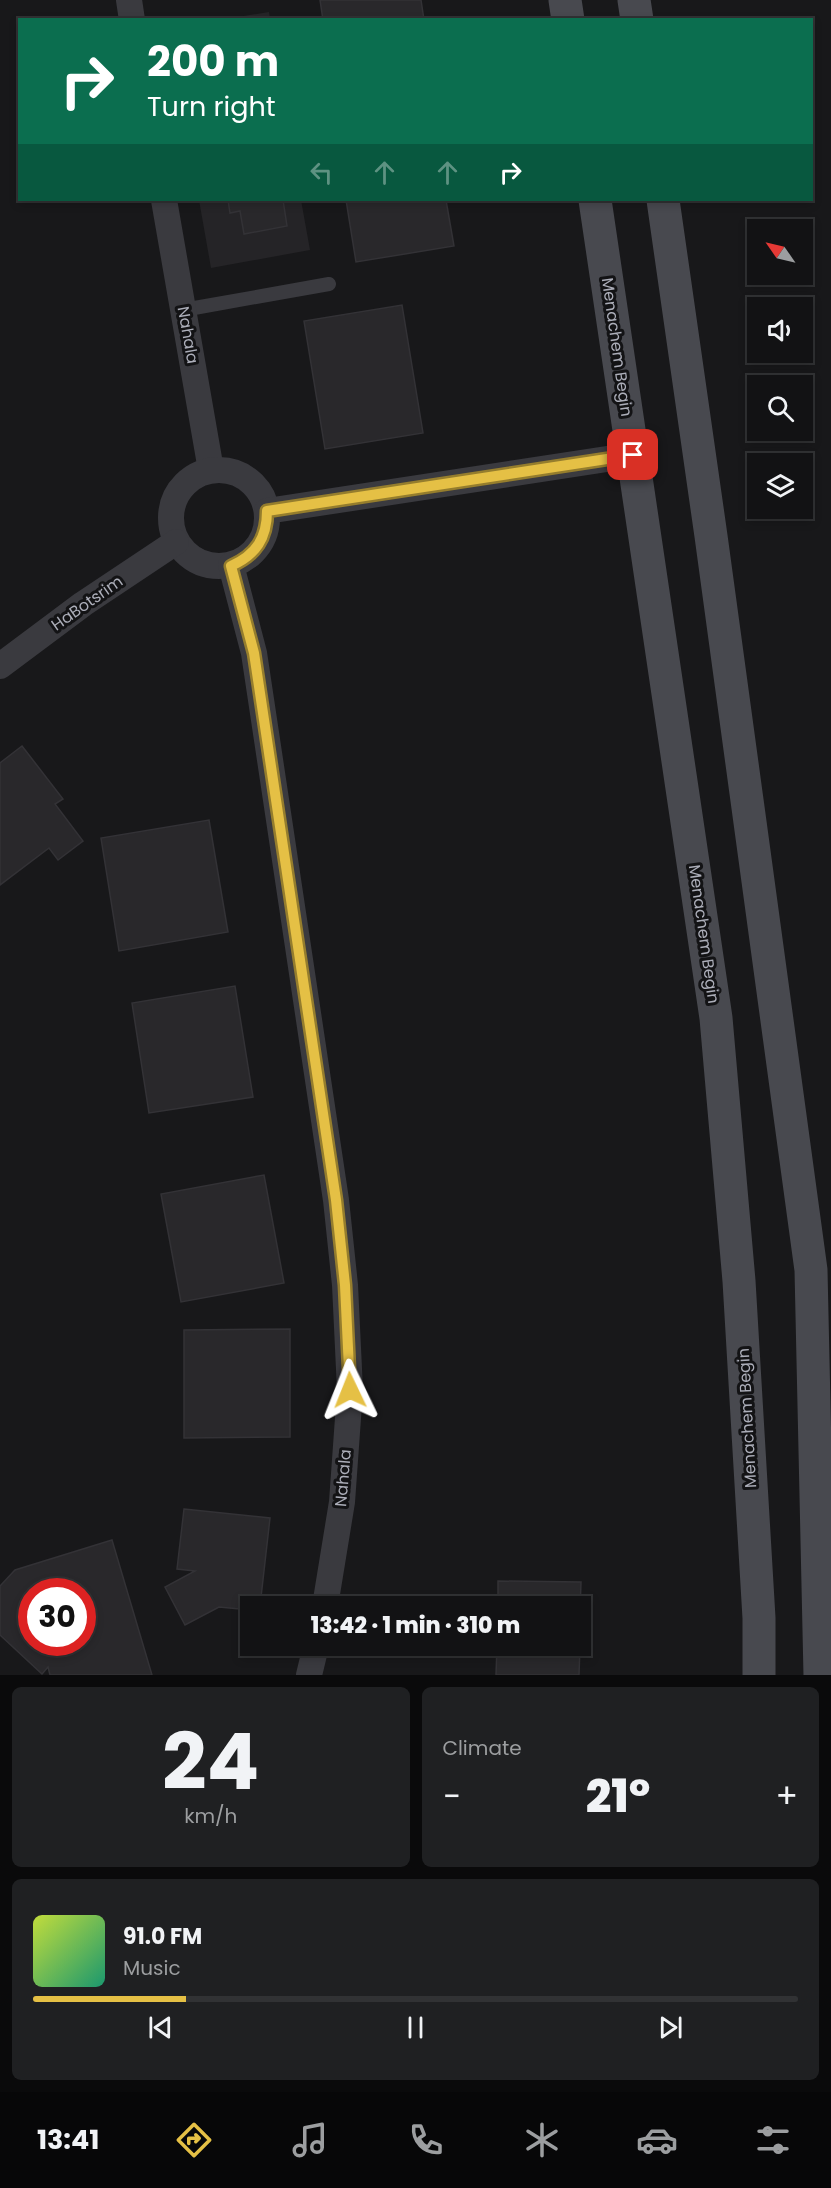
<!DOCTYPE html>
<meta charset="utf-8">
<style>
:root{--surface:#121214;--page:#1f2022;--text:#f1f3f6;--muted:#9c9ea0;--line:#313234;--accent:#e5c045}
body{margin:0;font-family:Poppins,sans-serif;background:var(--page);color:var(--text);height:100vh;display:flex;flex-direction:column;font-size:22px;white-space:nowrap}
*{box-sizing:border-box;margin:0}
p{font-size:20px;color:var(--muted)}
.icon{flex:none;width:33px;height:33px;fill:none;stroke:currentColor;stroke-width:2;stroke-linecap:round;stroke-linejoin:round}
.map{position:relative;height:1675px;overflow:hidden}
.drawer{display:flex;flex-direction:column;gap:12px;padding:12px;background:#0a0a0b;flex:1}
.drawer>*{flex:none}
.banner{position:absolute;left:18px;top:18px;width:795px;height:183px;border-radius:0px;box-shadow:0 3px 9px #0003,0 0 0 2px var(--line);background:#0b6e4f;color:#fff;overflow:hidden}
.needle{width:39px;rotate:304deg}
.fabs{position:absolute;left:747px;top:219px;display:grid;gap:12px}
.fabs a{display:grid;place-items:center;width:66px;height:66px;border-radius:0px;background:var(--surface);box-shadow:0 3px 9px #0003,0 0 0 2px var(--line);font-size:30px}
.speed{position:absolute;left:18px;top:1578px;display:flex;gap:12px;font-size:30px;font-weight:700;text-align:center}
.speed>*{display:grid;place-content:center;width:78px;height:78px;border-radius:50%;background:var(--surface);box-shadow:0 3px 9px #0003,0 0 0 2px var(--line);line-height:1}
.speed .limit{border:9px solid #d22;background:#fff;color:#111}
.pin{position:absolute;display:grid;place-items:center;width:51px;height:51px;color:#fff;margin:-26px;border-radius:12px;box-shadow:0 3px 9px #0006}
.me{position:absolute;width:66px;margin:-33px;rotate:358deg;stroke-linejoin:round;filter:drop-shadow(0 0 4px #0008)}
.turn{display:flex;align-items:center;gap:21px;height:126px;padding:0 30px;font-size:27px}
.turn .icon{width:78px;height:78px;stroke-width:2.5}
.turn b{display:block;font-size:42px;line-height:51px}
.lanes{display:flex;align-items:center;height:57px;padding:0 30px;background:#0003;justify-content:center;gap:30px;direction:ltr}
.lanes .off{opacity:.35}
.big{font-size:45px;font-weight:800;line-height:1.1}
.drawer .widget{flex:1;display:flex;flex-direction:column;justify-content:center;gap:9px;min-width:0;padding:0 21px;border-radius:9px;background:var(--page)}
.drawer .dial{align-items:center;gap:0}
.dial b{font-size:78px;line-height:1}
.song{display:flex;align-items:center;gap:18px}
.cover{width:72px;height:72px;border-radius:9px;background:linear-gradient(135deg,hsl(70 70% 55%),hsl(160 70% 35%))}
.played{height:6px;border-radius:3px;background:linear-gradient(90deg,var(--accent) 20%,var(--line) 20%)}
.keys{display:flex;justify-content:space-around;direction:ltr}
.heat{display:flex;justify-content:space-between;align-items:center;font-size:33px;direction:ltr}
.drawer .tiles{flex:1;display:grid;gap:12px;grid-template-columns:1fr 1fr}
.widget:last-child{grid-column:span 2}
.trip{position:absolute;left:240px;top:1596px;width:351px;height:60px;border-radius:0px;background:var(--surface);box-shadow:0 3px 9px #0003,0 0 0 2px var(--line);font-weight:800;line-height:60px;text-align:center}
.menu{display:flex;height:96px;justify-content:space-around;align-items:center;background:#070708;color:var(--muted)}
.menu .icon{width:42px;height:42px}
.menu .active{color:var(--accent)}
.menu b{font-size:27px;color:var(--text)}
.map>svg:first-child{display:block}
.built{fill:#252427}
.building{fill:#29282b;stroke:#333236;stroke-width:1.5;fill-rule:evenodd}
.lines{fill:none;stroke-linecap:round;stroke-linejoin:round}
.service{stroke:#3a3a3f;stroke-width:14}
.minor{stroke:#3a3a3f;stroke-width:26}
.secondary{stroke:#48494f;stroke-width:33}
.route-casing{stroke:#957d2d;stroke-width:15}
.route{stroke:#e5c045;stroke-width:10}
.labels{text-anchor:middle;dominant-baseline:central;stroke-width:6;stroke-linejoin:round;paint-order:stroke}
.street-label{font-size:16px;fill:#acaeb9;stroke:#131315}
</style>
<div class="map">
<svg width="831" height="1675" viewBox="0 0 831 1675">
<rect width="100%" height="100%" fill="#18181a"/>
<!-- built -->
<g class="built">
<polygon points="269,12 270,19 225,19"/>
<polygon points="199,200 301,200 310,250 211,268"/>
</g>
<!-- building -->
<g class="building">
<polygon points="320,0 421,0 424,20 323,20"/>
<polygon points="228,200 283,200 287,226 244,234 240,211 230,213"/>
<polygon points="346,200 446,200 454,246 356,262"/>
<polygon points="402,305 423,433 325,449 304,321"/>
<polygon points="22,746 63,799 55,804 83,841 58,860 49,848 0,885 0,763"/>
<polygon points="209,820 228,932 119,951 101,838"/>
<polygon points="235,986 253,1097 149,1113 132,1003"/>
<polygon points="264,1175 284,1283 181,1302 161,1194"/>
<polygon points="290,1329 290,1437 184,1438 184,1330"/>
<polygon points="184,1509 270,1518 260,1606 250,1606 250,1610 219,1607 185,1625 165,1587 195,1571 177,1569"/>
<path d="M112,1540L152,1675H50L48,1667L42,1674L0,1635V1586L15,1570ZM32,1592H82V1642H32Z"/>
<polygon points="498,1581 581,1582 580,1612 580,1606 498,1606"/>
<polygon points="497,1646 580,1646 579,1675 496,1675"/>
</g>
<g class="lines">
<!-- service -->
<polyline class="service" points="183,310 329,284"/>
<!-- minor -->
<g class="minor">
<polyline points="129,0 132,20"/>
<polyline points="164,200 211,470"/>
<circle cx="219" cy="518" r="48"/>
<polyline points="267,511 633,455"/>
<polyline points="231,565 254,653 336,1200 345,1285 350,1390 342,1502 325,1606"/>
<polyline points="0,666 83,604 176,542"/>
<polyline points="309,1675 316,1646"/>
</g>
<!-- secondary -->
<g class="secondary">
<polyline points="565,0 568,20"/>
<polyline points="634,0 637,20"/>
<polyline points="595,200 716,1018 739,1281 759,1618 759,1675"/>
<polyline points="663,200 711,536 811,1270 820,1675"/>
</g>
</g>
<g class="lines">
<defs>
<path id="route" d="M350,1390L345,1285L336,1200L254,653L231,566C256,555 267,538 267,511L633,455"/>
</defs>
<!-- route casing -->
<use href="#route" class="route-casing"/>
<!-- route -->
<use href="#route" class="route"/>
</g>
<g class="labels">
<!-- street labels -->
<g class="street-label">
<text transform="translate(188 335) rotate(80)">Nahala</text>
<text transform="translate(617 347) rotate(82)">Menachem Begin</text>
<text transform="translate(87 603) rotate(-35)">HaBotsrim</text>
<text transform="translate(704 934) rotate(82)">Menachem Begin</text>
<text transform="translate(747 1418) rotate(-93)">Menachem Begin</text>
<text transform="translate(343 1478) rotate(-85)">Nahala</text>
</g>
</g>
</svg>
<div class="fabs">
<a><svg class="needle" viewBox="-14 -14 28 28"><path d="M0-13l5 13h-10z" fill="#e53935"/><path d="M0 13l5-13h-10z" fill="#9c9ea0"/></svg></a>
<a><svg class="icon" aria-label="sound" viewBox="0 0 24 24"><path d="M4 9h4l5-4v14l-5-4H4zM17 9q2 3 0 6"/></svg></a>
<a><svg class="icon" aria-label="search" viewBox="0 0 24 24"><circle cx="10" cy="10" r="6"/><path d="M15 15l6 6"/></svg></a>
<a><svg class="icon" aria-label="layers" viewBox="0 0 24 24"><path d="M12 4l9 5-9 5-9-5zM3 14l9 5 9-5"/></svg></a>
</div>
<div class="speed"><div class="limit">30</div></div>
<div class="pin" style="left:633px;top:455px;background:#d93025"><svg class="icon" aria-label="arrive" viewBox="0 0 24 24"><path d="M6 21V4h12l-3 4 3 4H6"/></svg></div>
<svg class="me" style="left:350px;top:1390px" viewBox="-20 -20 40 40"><path d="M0-17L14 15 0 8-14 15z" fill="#e5c045" stroke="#fff" stroke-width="4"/></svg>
<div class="trip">13:42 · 1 min · 310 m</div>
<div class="banner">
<div class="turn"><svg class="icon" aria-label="right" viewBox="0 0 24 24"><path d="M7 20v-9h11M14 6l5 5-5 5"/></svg><div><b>200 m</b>Turn right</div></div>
<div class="lanes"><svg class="icon off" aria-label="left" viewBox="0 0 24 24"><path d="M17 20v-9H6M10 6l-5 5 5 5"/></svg><svg class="icon off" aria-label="ahead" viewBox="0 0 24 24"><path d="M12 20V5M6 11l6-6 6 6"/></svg><svg class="icon off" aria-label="ahead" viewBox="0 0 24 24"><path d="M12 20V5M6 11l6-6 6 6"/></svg><svg class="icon" aria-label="right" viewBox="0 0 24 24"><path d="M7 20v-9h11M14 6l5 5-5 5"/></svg></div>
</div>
</div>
<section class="drawer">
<div class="tiles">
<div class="widget dial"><b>24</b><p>km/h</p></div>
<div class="widget"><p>Climate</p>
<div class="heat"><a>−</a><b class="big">21°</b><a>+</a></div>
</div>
<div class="widget">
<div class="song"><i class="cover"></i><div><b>91.0 FM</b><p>Music</p></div></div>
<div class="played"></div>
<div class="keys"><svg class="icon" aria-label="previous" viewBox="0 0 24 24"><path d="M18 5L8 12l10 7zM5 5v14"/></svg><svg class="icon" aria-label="pause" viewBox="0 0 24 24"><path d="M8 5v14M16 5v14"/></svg><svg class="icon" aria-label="next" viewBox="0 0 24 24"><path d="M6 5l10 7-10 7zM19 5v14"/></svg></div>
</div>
</div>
</section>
<nav class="menu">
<b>13:41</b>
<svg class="icon active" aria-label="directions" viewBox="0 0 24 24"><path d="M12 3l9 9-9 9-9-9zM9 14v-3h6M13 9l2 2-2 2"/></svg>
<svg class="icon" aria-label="music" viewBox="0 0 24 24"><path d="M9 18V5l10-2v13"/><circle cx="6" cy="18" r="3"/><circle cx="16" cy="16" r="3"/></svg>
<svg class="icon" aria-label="phone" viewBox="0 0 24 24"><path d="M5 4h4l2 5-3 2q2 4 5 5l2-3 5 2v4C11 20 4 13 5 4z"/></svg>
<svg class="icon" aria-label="climate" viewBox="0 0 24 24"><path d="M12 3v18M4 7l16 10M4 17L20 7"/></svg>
<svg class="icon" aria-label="car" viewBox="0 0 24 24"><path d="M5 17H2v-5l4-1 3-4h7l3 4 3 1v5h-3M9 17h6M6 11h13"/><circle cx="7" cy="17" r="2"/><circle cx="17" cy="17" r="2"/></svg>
<svg class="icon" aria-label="filters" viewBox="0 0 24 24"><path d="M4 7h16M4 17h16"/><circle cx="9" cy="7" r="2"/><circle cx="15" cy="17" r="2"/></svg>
</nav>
